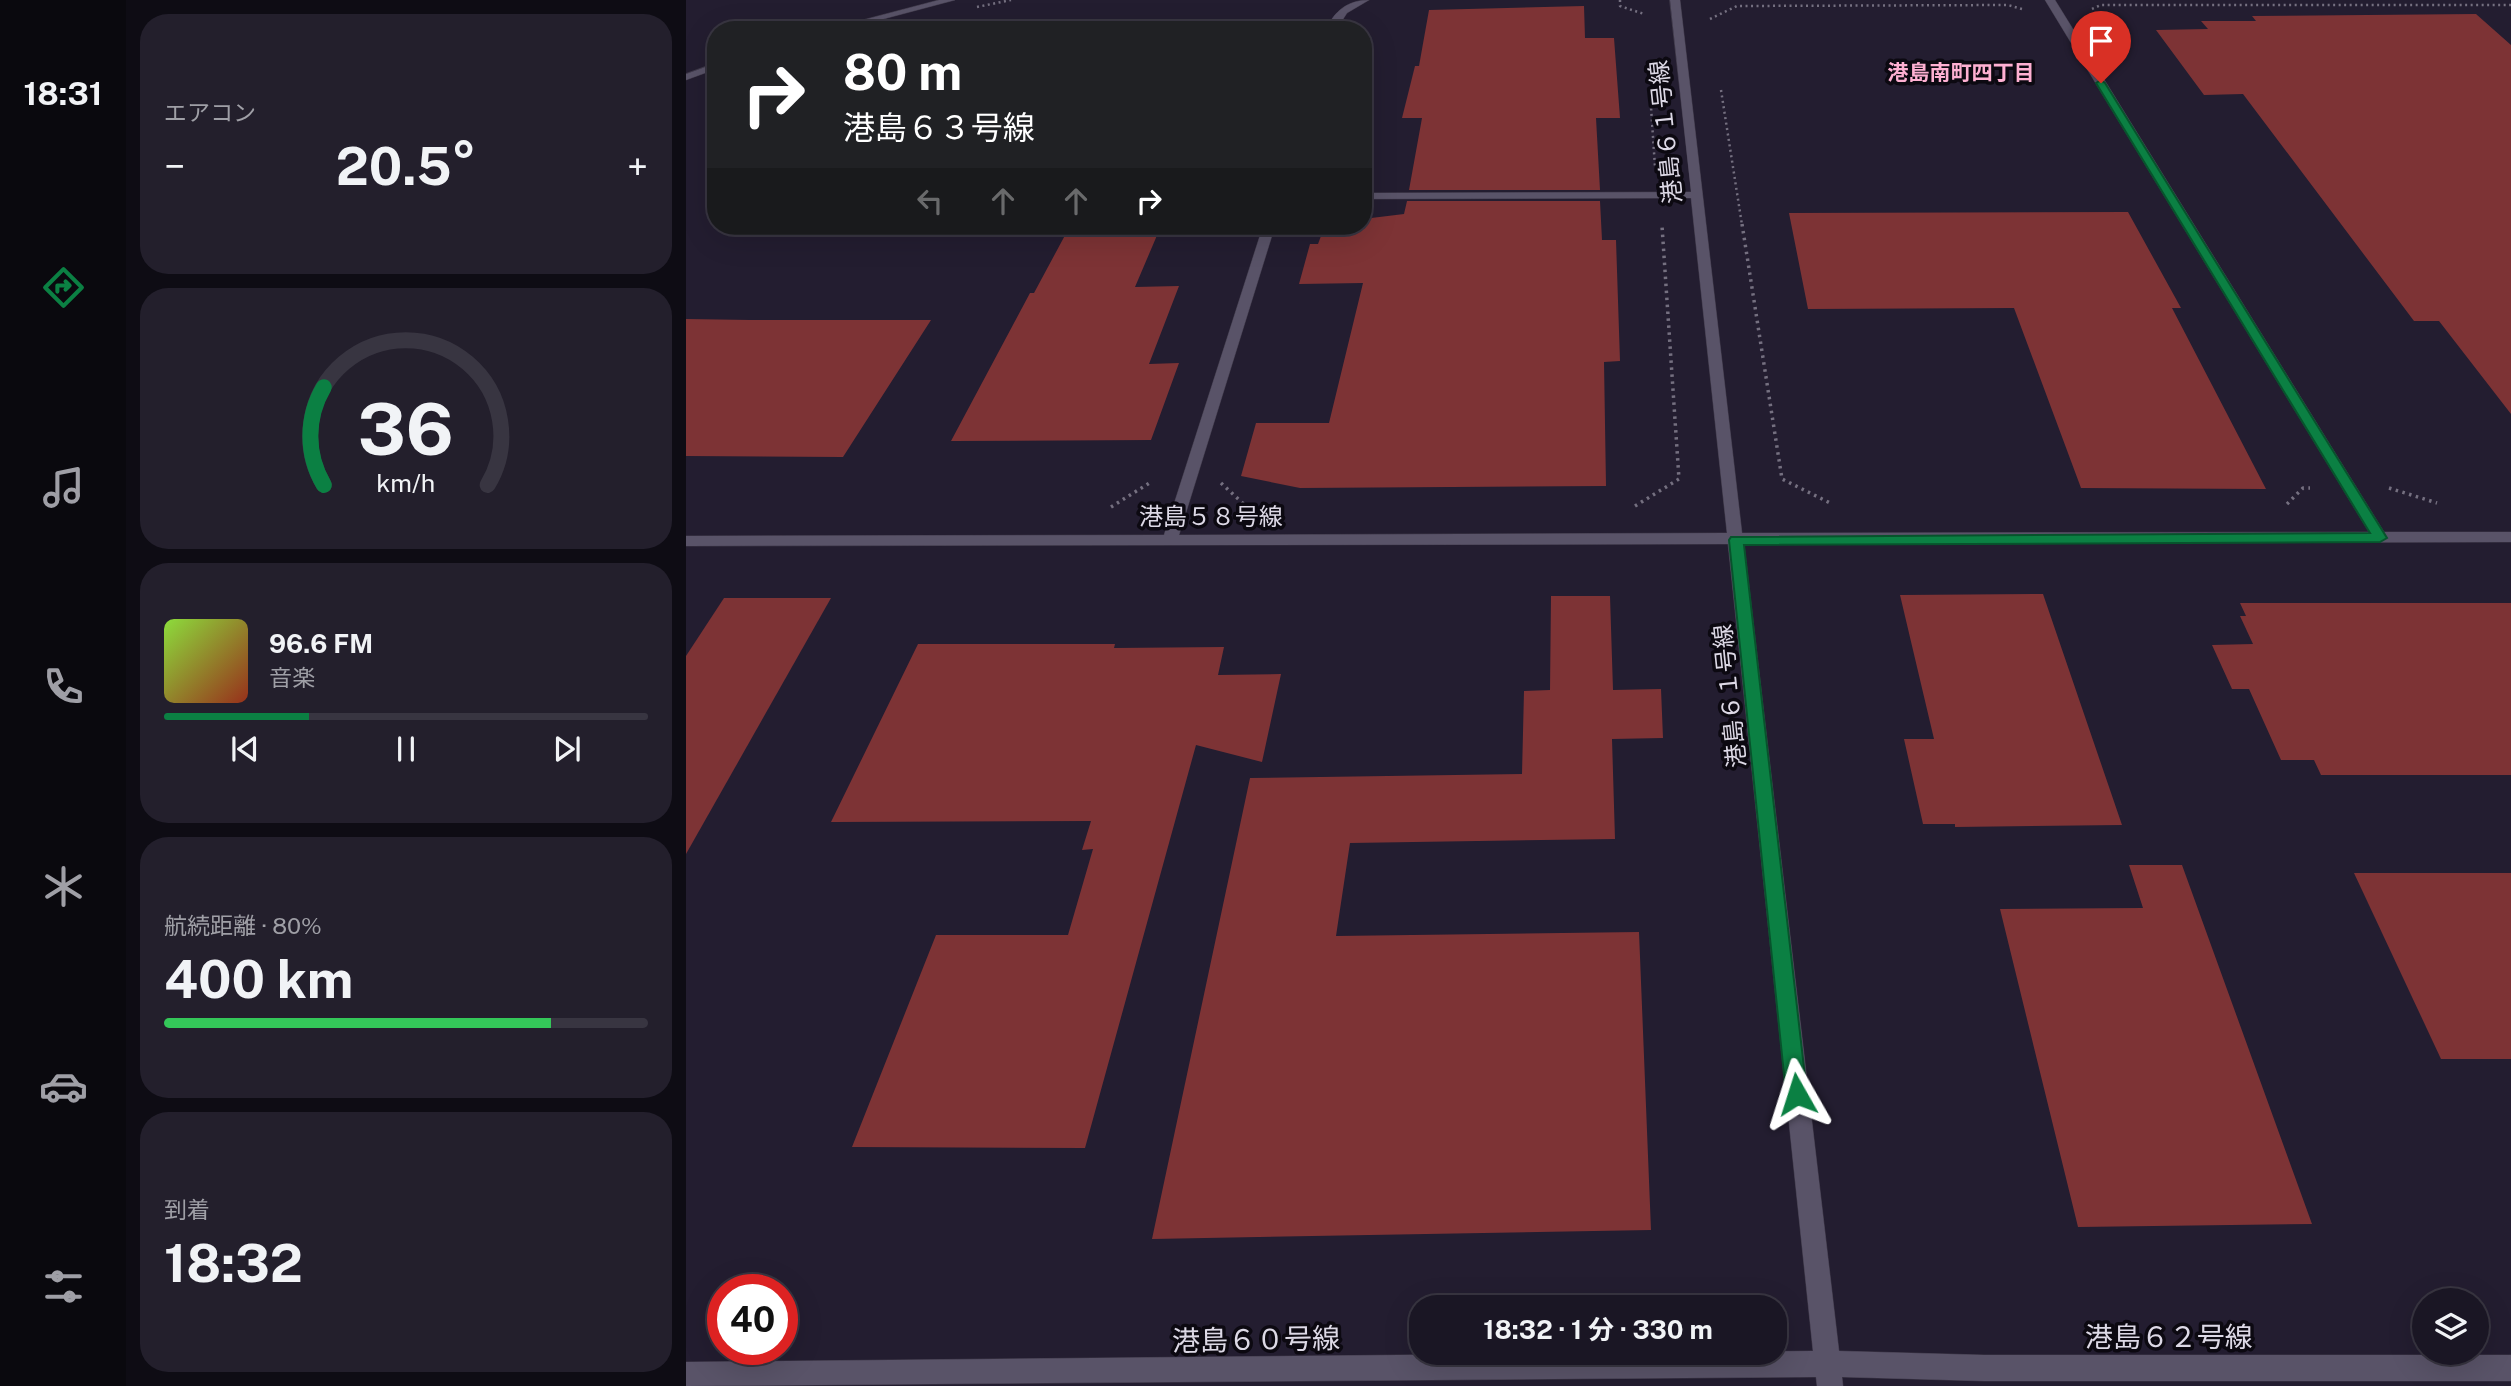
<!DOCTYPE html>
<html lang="ja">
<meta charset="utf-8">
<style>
:root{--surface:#1a1624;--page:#231f2c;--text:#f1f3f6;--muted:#9f9fa6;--line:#383541;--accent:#0b8043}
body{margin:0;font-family:"Public Sans","Noto Sans JP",sans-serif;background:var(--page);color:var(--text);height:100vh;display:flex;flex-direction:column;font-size:26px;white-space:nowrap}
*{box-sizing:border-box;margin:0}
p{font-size:23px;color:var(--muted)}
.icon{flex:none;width:38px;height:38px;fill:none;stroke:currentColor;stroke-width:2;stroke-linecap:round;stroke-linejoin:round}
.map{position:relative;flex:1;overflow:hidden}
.details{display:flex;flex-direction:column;gap:14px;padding:14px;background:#0e0c14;width:560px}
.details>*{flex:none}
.top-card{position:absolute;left:21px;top:21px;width:665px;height:214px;border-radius:28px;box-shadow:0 7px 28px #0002,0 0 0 2px var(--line);background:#202124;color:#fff;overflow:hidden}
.fabs{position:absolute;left:1726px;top:1288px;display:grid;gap:14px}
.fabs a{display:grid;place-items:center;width:77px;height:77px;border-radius:50%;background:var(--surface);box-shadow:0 7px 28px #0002,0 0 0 2px var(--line);font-size:35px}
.speed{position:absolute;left:21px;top:1274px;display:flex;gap:14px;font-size:35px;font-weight:700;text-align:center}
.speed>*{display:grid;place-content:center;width:91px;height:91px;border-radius:50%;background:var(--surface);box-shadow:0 7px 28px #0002,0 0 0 2px var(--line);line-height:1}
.speed .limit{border:10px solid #d22;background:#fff;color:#111}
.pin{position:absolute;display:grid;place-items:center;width:60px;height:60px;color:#fff;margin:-72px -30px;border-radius:50% 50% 50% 0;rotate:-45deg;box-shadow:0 0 7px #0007}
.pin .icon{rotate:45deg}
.me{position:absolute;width:77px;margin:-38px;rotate:354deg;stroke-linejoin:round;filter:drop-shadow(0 0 5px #0008)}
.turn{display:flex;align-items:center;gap:24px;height:147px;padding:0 21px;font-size:32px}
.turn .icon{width:91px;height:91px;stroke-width:2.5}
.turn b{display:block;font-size:49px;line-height:60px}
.lanes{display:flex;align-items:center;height:66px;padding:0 21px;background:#0003;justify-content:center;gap:35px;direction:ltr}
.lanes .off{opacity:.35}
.big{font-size:52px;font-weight:700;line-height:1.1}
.details .widget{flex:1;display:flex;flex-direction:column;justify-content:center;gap:10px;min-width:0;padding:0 24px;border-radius:28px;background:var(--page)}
.details .dial{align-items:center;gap:0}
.dial svg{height:182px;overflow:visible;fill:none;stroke:var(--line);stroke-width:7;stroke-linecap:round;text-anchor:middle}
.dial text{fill:var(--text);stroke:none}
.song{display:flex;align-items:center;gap:21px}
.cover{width:84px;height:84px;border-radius:10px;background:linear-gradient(135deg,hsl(90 70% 55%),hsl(10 70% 35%))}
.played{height:7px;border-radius:4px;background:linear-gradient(90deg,var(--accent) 30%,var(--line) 30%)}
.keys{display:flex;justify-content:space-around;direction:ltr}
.heat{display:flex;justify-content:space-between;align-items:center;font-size:38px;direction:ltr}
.charge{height:10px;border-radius:5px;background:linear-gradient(90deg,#34c759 80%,var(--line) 0)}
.trip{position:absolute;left:723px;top:1295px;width:378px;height:70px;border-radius:28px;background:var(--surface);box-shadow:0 7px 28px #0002,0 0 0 2px var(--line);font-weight:700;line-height:70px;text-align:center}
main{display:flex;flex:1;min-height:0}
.dock{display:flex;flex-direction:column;width:126px;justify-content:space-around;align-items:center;background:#0a090e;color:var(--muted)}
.dock .icon{width:49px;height:49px}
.dock .active{color:var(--accent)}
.dock b{font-size:32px;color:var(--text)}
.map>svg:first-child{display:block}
.building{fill:#7d3335}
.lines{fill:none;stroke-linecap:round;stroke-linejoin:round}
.minor-casing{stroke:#3f3949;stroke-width:1}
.path-far1{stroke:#757080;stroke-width:2.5;stroke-dasharray:2 3.5;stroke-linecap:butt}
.path{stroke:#757080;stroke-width:3.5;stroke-dasharray:2.5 4.5;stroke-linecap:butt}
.minor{fill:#595368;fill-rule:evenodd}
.route{fill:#0b8043;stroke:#07532c;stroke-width:2}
.labels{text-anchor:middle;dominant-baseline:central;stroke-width:7;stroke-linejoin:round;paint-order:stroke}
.far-neighbourhood-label{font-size:21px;font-weight:bold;fill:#feb0d2;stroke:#0c0911}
.street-label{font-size:24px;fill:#ddd9e6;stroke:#0c0911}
.near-street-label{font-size:28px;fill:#ddd9e6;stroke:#0c0911}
</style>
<main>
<nav class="dock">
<b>18:31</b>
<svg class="icon active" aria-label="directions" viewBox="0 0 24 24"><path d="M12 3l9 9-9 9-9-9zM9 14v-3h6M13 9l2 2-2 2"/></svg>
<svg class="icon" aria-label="music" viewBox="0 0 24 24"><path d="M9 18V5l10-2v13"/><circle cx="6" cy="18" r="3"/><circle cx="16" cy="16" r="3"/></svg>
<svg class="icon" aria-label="phone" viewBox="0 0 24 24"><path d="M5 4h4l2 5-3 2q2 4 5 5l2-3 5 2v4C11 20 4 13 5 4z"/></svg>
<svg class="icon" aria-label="climate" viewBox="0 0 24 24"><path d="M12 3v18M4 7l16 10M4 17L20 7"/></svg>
<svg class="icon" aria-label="car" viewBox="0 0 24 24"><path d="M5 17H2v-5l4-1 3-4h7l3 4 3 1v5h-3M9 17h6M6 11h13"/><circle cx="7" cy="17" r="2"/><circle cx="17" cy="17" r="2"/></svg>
<svg class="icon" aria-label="filters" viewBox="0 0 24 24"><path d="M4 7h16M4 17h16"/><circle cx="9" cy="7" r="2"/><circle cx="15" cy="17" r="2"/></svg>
</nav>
<section class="details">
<div class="widget"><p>エアコン</p>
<div class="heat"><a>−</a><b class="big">20.5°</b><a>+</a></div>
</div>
<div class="widget dial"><svg viewBox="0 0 100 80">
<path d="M14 69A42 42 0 1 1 86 69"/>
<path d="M14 69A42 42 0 0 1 14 26" stroke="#0b8043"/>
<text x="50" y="56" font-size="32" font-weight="700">36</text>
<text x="50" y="72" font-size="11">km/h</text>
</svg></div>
<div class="widget">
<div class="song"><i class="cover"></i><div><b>96.6 FM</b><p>音楽</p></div></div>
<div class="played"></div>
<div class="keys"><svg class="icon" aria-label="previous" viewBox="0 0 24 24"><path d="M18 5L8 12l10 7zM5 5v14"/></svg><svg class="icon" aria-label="pause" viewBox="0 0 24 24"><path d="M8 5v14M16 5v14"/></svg><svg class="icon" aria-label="next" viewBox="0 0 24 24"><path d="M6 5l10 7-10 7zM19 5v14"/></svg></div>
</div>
<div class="widget"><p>航続距離 · 80%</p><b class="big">400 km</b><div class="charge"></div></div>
<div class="widget"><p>到着</p><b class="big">18:32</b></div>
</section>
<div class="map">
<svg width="1825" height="1386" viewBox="0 0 1825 1386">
<rect width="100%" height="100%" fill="#231d30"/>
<!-- building -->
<g class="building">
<polygon points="898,6 899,38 928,38 934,118 910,118 914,190 723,190 736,118 716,118 729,66 733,66 743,10"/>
<polygon points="1790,14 1825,45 1825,414 1753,321 1728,321 1557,94 1518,95 1470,30 1522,29 1515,21 1570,21 1566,16"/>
<polygon points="721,201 914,201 916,240 930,240 934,361 918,362 920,486 614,488 555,476 570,423 643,423 677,283 613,284 624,244 632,244 635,236 650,235 662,226 677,226 677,219 718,214"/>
<polygon points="1442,212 1495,308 1486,308 1580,489 1395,488 1328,308 1122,309 1103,213"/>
<polygon points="384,226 475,226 449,287 493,286 463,364 493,363 465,440 265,441 344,293 348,293"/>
<polygon points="0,319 65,320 245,320 157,457 0,456"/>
<polygon points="1357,594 1436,825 1269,827 1269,824 1237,824 1218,739 1248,739 1214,595"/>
<polygon points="865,596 924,596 927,690 975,689 977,738 926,739 929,839 664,843 650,936 953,932 965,1230 466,1239 564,778 836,774 838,691 864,690"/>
<polygon points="38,598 145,598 0,854 0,656"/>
<polygon points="1554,603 1825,603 1825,775 1635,775 1628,760 1595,760 1563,689 1546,689 1526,645 1567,644 1554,616 1560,616"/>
<polygon points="232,644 429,644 428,648 538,647 532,675 595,674 576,762 510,745 399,1148 166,1147 250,935 382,935 407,849 396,850 405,821 145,822"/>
<polygon points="1443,865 1496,865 1626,1224 1392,1227 1314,909 1457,908"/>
<polygon points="1668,873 1825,873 1825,1059 1755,1059"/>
</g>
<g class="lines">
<defs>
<g id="minor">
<polygon points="253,0 269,0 156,30 139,30"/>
<path d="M683,0L661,13L650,30H640C648,11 662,0 683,0Z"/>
<polygon points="984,0 994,0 1056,533 1683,532 1359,0 1369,0 1698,532 1825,532 1825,542 1058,544 1153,1351 1298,1355 1825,1355 1825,1381 1298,1381 1156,1377 1157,1386 1131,1386 1130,1377 0,1386 0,1362 1127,1351 1042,544 0,546 0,536 478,535 577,226 589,226 493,535 1041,533 1005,198 677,199 677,193 1005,192"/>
<polygon points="30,63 30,69 0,80 0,74"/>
</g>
</defs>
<!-- minor casing -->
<use href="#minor" class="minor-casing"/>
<!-- path-far1 -->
<g class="path-far1">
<polyline points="934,0 934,6 958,14"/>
<polyline points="291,7 325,0"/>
<polyline points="1406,9 1415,5 1825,5"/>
<polyline points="1024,19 1051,6 1322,5 1336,9"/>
<polyline points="1035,90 1056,225"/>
<polyline points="964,92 969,167"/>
</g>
<!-- path -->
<g class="path">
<polyline points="1056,224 1096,479 1146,504"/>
<polyline points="535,483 562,508"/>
<polyline points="1703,488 1751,503"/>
<polyline points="1601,504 1617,488 1624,488"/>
<polyline points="949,506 993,479 976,226"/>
<polyline points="425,507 465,482"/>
</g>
<!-- minor -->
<use href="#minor" class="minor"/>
</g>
<!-- route -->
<polygon class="route" points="1415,80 1419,83 1701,538 1694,542 1058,545 1121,1094 1118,1101 1111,1104 1103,1101 1100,1094 1043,540 1045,537 1684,533 1410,83"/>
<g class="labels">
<!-- far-neighbourhood labels -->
<g class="far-neighbourhood-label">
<text x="1275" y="72">港島南町四丁目</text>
</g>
<!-- street labels -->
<g class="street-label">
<text transform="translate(979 132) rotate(-96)">港島６１号線</text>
<text x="525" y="516">港島５８号線</text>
<text transform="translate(1043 696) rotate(-96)">港島６１号線</text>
</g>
<!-- near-street labels -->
<g class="near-street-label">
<text x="1483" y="1336">港島６２号線</text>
<text transform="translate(570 1339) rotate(-1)">港島６０号線</text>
</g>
</g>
</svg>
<div class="fabs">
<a><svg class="icon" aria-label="layers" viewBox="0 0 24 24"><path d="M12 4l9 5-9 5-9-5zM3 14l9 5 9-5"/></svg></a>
</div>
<div class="speed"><div class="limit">40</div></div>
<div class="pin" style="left:1415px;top:83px;background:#d93025"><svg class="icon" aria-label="arrive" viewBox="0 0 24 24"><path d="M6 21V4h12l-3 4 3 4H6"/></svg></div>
<svg class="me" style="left:1111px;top:1094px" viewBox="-20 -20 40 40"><path d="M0-17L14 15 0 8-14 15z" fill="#0b8043" stroke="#fff" stroke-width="4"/></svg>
<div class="trip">18:32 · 1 分 · 330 m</div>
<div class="top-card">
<div class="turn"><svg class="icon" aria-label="right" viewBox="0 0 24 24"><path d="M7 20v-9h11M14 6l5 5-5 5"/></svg><div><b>80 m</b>港島６３号線</div></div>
<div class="lanes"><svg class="icon off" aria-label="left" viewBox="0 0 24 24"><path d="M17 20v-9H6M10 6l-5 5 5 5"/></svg><svg class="icon off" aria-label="ahead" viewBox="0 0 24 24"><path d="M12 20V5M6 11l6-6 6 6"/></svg><svg class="icon off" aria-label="ahead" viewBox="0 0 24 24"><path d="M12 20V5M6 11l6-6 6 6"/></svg><svg class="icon" aria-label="right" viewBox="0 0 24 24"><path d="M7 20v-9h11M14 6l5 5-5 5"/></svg></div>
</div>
</div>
</main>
